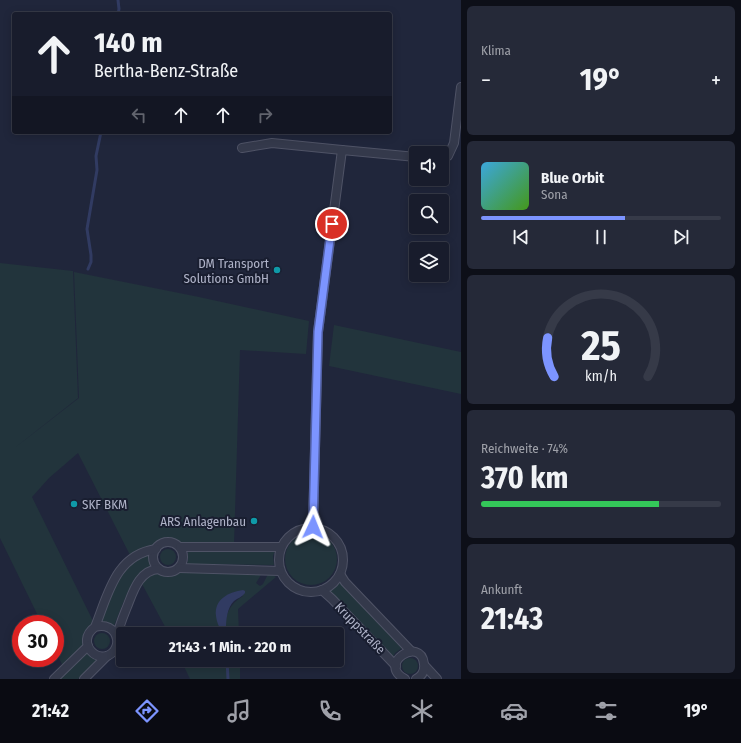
<!DOCTYPE html>
<html lang="de">
<meta charset="utf-8">
<style>
:root{--surface:#181c2c;--page:#252938;--text:#f1f3f6;--muted:#9fa1a9;--line:#363a48;--accent:#7c94ff}
body{margin:0;font-family:"Fira Sans Condensed",sans-serif;background:var(--page);color:var(--text);height:100vh;display:flex;flex-direction:column;font-size:15px;white-space:nowrap}
*{box-sizing:border-box;margin:0}
p{font-size:13px;color:var(--muted)}
.icon{flex:none;width:22px;height:22px;fill:none;stroke:currentColor;stroke-width:2;stroke-linecap:round;stroke-linejoin:round}
.map{position:relative;flex:1;overflow:hidden}
.details{display:flex;flex-direction:column;gap:6px;padding:6px;background:#0d0f18;width:280px}
.details>*{flex:none}
.guide{position:absolute;left:12px;top:12px;width:380px;height:122px;border-radius:4px;box-shadow:0 2px 10px #0003,0 0 0 1px var(--line);background:#181c2c;color:var(--text);overflow:hidden}
.fabs{position:absolute;left:409px;top:146px;display:grid;gap:8px}
.fabs a{display:grid;place-items:center;width:40px;height:40px;border-radius:4px;background:var(--surface);box-shadow:0 2px 10px #0003,0 0 0 1px var(--line);font-size:20px}
.speed{position:absolute;left:12px;top:615px;display:flex;gap:8px;font-size:20px;font-weight:700;text-align:center}
.speed>*{display:grid;place-content:center;width:52px;height:52px;border-radius:50%;background:var(--surface);box-shadow:0 2px 10px #0003,0 0 0 1px var(--line);line-height:1}
.speed .limit{border:6px solid #d22;background:#fff;color:#111}
.pin{position:absolute;display:grid;place-items:center;width:34px;height:34px;color:#fff;margin:-17px;border:2px solid #fff;border-radius:50%;box-shadow:0 1px 4px #0007}
.me{position:absolute;width:44px;margin:-22px;rotate:2deg;stroke-linejoin:round;filter:drop-shadow(0 0 3px #0008)}
.turn{display:flex;align-items:center;gap:14px;height:84px;padding:0 16px;font-size:18px}
.turn .icon{width:52px;height:52px;stroke-width:2.5}
.turn b{display:block;font-size:28px;line-height:34px}
.lanes{display:flex;align-items:center;height:38px;padding:0 16px;background:#0003;justify-content:center;gap:20px;direction:ltr}
.lanes .off{opacity:.35}
.big{font-size:30px;font-weight:700;line-height:1.1}
.details .widget{flex:1;display:flex;flex-direction:column;justify-content:center;gap:6px;min-width:0;padding:0 14px;border-radius:6px;background:var(--page)}
.details .dial{align-items:center;gap:0}
.dial svg{height:104px;overflow:visible;fill:none;stroke:var(--line);stroke-width:7;stroke-linecap:round;text-anchor:middle}
.dial text{fill:var(--text);stroke:none}
.song{display:flex;align-items:center;gap:12px}
.cover{width:48px;height:48px;border-radius:6px;background:linear-gradient(135deg,hsl(200 70% 55%),hsl(100 70% 35%))}
.played{height:4px;border-radius:2px;background:linear-gradient(90deg,var(--accent) 60%,var(--line) 60%)}
.keys{display:flex;justify-content:space-around;direction:ltr}
.heat{display:flex;justify-content:space-between;align-items:center;font-size:22px;direction:ltr}
.charge{height:6px;border-radius:3px;background:linear-gradient(90deg,#34c759 74%,var(--line) 0)}
.trip{position:absolute;left:116px;top:627px;width:228px;height:40px;border-radius:4px;background:var(--surface);box-shadow:0 2px 10px #0003,0 0 0 1px var(--line);font-weight:700;line-height:40px;text-align:center}
.tabs{display:flex;height:64px;justify-content:space-around;align-items:center;background:#0a0b12;color:var(--muted)}
.tabs .icon{width:28px;height:28px}
.tabs .active{color:var(--accent)}
.tabs b{font-size:18px;color:var(--text)}
main{display:flex;flex:1;min-height:0}
.map>svg:first-child{display:block}
.green{fill:#22343c;fill-rule:evenodd}
.water{fill:#313b62}
.lines{fill:none;stroke-linecap:round;stroke-linejoin:round}
.stream{stroke:#313b62;stroke-width:3}
.minor-casing{stroke:#4f5366;stroke-width:10}
.minor{stroke:#34394b;stroke-width:8}
.route-casing{stroke:#5160a6;stroke-width:10}
.route{stroke:#7c94ff;stroke-width:7}
.culture-dot{fill:#0f9aa8;stroke:#191e30;stroke-width:1.5}
.labels{text-anchor:middle;dominant-baseline:central;stroke-width:4;stroke-linejoin:round;paint-order:stroke}
.poi-label{font-size:13px;fill:#afb3c8;stroke:#191e30;text-anchor:end}
.street-label{font-size:13px;fill:#afb3c8;stroke:#191e30}
</style>
<main>
<div class="map">
<svg width="461" height="679" viewBox="0 0 461 679">
<rect width="100%" height="100%" fill="#20263b"/>
<!-- green -->
<g class="green">
<polygon points="0,263 73,271 78,398 12,450 5,457 12,450 79,398 74,272 199,297 309,321 306,354 240,350 234,545 182,544 173,539 167,538 161,540 154,545 141,549 130,555 78,453 49,478 32,497 94,623 84,646 63,666 55,651 55,624 42,624 0,538"/>
<polygon points="334,325 461,352 461,394 329,366"/>
<circle cx="311" cy="559" r="26"/>
<circle cx="168" cy="557" r="8"/>
<polygon points="188,551 275,551 273,556 274,565 187,564 188,559"/>
<path d="M149,553L150,563L152,566C129,580 124,602 114,626L102,621C109,602 115,574 133,562C138,559 144,556 149,553Z"/>
<path d="M182,570L261,571V575L256,583L260,586L263,584L269,572L276,577L238,609L239,634H169L142,584L147,578L157,573C167,576 173,575 182,570ZM233,592L243,596C233,602 230,607 226,617Z"/>
<polygon points="339,581 402,648 395,653 393,657 329,591"/>
<circle cx="102" cy="641" r="8"/>
<polygon points="87,653 98,660 78,679 60,679"/>
<circle cx="410" cy="666" r="8"/>
<polygon points="181,660 240,660 240,679 190,679"/>
</g>
<!-- water -->
<path class="water" d="M243,590L245,591V593C242,597 238,598 234,601C227,608 226,620 226,629L222,630C218,626 217,622 216,616C214,599 229,592 243,590Z"/>
<g class="lines">
<!-- stream -->
<g class="stream">
<polyline points="118,0 119,9 118,14"/>
<polyline points="88,269 91,262 91,255 87,229 97,170 96,156 101,132"/>
<polyline points="224,630 224,634"/>
<polyline points="227,660 228,679"/>
</g>
<defs>
<g id="minor">
<polyline points="242,148 272,143 342,150"/>
<polyline points="442,158 448,156 454,143 461,87"/>
<polyline points="313,527 318,332 342,150 416,157"/>
<circle cx="311" cy="560" r="32"/>
<circle cx="168" cy="557" r="15"/>
<polyline points="180,547 281,547"/>
<polyline points="179,568 280,571"/>
<polyline points="340,574 345,582 411,651"/>
<polyline points="322,590 332,599 396,666"/>
<path d="M95,627C105,624 115,628 117,639C118,644 116,648 114,651C99,668 74,642 95,627C108,595 115,555 156,549"/>
<path d="M117,637C119,626 123,617 127,607C133,592 139,570 159,569"/>
<polyline points="425,666 437,679"/>
<polyline points="54,679 88,646"/>
<polyline points="84,679 107,656"/>
<path d="M405,679C376,664 421,635 424,664C425,671 422,676 416,679"/>
</g>
</defs>
<!-- minor casing -->
<use href="#minor" class="minor-casing"/>
<!-- minor -->
<use href="#minor" class="minor"/>
</g>
<g class="lines">
<defs>
<polyline id="route" points="313,527 318,332 332,224"/>
</defs>
<!-- route casing -->
<use href="#route" class="route-casing"/>
<!-- route -->
<use href="#route" class="route"/>
</g>
<!-- markers -->
<g class="culture-dot">
<circle cx="277" cy="270" r="4"/>
<circle cx="74" cy="504" r="4"/>
<circle cx="254" cy="521" r="4"/>
</g>
<g class="labels">
<!-- poi labels -->
<g class="poi-label">
<text x="269" y="263">DM Transport<tspan x="269" dy="15">Solutions GmbH</tspan></text>
<text x="82" y="504" text-anchor="start">SKF BKM</text>
<text x="246" y="521">ARS Anlagenbau</text>
</g>
<!-- street labels -->
<g class="street-label">
<text transform="translate(360 628) rotate(46)">Kruppstraße</text>
</g>
</g>
</svg>
<div class="fabs">
<a><svg class="icon" aria-label="sound" viewBox="0 0 24 24"><path d="M4 9h4l5-4v14l-5-4H4zM17 9q2 3 0 6"/></svg></a>
<a><svg class="icon" aria-label="search" viewBox="0 0 24 24"><circle cx="10" cy="10" r="6"/><path d="M15 15l6 6"/></svg></a>
<a><svg class="icon" aria-label="layers" viewBox="0 0 24 24"><path d="M12 4l9 5-9 5-9-5zM3 14l9 5 9-5"/></svg></a>
</div>
<div class="speed"><div class="limit">30</div></div>
<div class="pin" style="left:332px;top:224px;background:#d93025"><svg class="icon" aria-label="arrive" viewBox="0 0 24 24"><path d="M6 21V4h12l-3 4 3 4H6"/></svg></div>
<svg class="me" style="left:313px;top:527px" viewBox="-20 -20 40 40"><path d="M0-17L14 15 0 8-14 15z" fill="#7c94ff" stroke="#fff" stroke-width="4"/></svg>
<div class="trip">21:43 · 1 Min. · 220 m</div>
<div class="guide">
<div class="turn"><svg class="icon" aria-label="ahead" viewBox="0 0 24 24"><path d="M12 20V5M6 11l6-6 6 6"/></svg><div><b>140 m</b>Bertha-Benz-Straße</div></div>
<div class="lanes"><svg class="icon off" aria-label="left" viewBox="0 0 24 24"><path d="M17 20v-9H6M10 6l-5 5 5 5"/></svg><svg class="icon" aria-label="ahead" viewBox="0 0 24 24"><path d="M12 20V5M6 11l6-6 6 6"/></svg><svg class="icon" aria-label="ahead" viewBox="0 0 24 24"><path d="M12 20V5M6 11l6-6 6 6"/></svg><svg class="icon off" aria-label="right" viewBox="0 0 24 24"><path d="M7 20v-9h11M14 6l5 5-5 5"/></svg></div>
</div>
</div>
<section class="details">
<div class="widget"><p>Klima</p>
<div class="heat"><a>−</a><b class="big">19°</b><a>+</a></div>
</div>
<div class="widget">
<div class="song"><i class="cover"></i><div><b>Blue Orbit</b><p>Sona</p></div></div>
<div class="played"></div>
<div class="keys"><svg class="icon" aria-label="previous" viewBox="0 0 24 24"><path d="M18 5L8 12l10 7zM5 5v14"/></svg><svg class="icon" aria-label="pause" viewBox="0 0 24 24"><path d="M8 5v14M16 5v14"/></svg><svg class="icon" aria-label="next" viewBox="0 0 24 24"><path d="M6 5l10 7-10 7zM19 5v14"/></svg></div>
</div>
<div class="widget dial"><svg viewBox="0 0 100 80">
<path d="M14 69A42 42 0 1 1 86 69"/>
<path d="M14 69A42 42 0 0 1 9 39" stroke="#7c94ff"/>
<text x="50" y="56" font-size="32" font-weight="700">25</text>
<text x="50" y="72" font-size="11">km/h</text>
</svg></div>
<div class="widget"><p>Reichweite · 74%</p><b class="big">370 km</b><div class="charge"></div></div>
<div class="widget"><p>Ankunft</p><b class="big">21:43</b></div>
</section>
</main>
<nav class="tabs">
<b>21:42</b>
<svg class="icon active" aria-label="directions" viewBox="0 0 24 24"><path d="M12 3l9 9-9 9-9-9zM9 14v-3h6M13 9l2 2-2 2"/></svg>
<svg class="icon" aria-label="music" viewBox="0 0 24 24"><path d="M9 18V5l10-2v13"/><circle cx="6" cy="18" r="3"/><circle cx="16" cy="16" r="3"/></svg>
<svg class="icon" aria-label="phone" viewBox="0 0 24 24"><path d="M5 4h4l2 5-3 2q2 4 5 5l2-3 5 2v4C11 20 4 13 5 4z"/></svg>
<svg class="icon" aria-label="climate" viewBox="0 0 24 24"><path d="M12 3v18M4 7l16 10M4 17L20 7"/></svg>
<svg class="icon" aria-label="car" viewBox="0 0 24 24"><path d="M5 17H2v-5l4-1 3-4h7l3 4 3 1v5h-3M9 17h6M6 11h13"/><circle cx="7" cy="17" r="2"/><circle cx="17" cy="17" r="2"/></svg>
<svg class="icon" aria-label="filters" viewBox="0 0 24 24"><path d="M4 7h16M4 17h16"/><circle cx="9" cy="7" r="2"/><circle cx="15" cy="17" r="2"/></svg>
<b>19°</b>
</nav>
